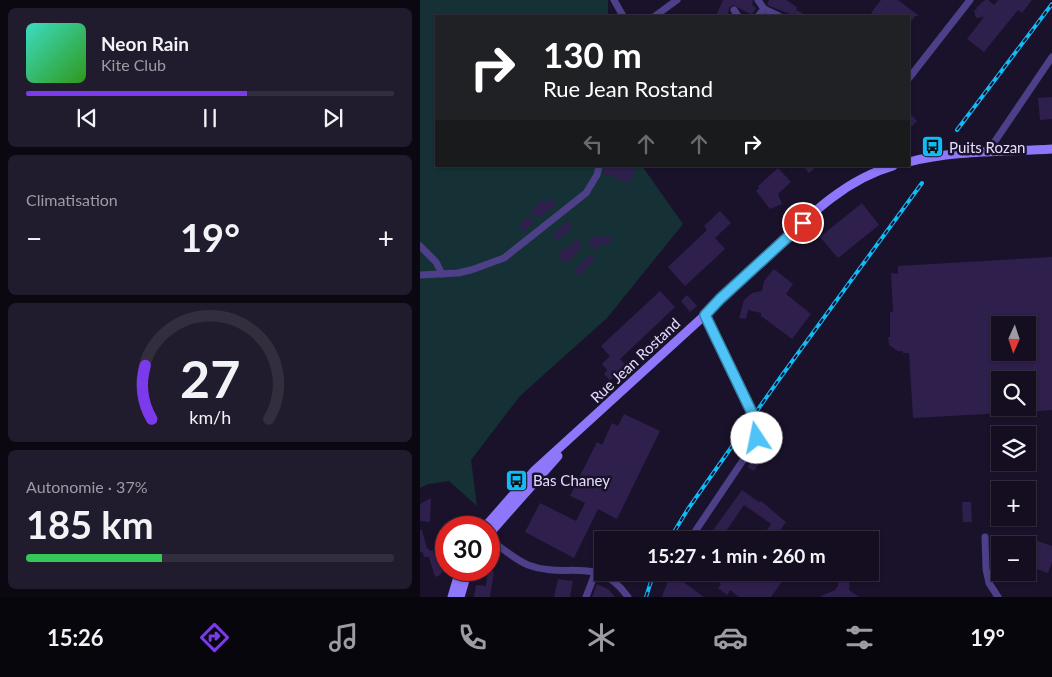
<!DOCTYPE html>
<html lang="fr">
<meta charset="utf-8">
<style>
:root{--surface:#140e20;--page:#211c2d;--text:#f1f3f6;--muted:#9d9ca5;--line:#332e3e;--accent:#7c3aed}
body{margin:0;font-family:Lato,sans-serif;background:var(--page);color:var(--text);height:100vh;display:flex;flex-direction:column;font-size:19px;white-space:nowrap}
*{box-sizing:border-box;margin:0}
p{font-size:16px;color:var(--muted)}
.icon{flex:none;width:28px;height:28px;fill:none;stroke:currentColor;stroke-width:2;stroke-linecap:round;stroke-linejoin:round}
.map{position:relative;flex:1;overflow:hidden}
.details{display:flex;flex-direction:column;gap:8px;padding:8px;background:#0b0812;width:420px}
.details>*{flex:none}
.banner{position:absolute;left:15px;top:15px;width:475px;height:152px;border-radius:0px;box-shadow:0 1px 4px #0004,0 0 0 1px var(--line);background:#202124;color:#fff;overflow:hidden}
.needle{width:32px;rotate:183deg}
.fabs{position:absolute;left:571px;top:316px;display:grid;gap:10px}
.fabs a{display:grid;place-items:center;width:45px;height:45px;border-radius:0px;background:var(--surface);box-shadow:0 1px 4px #0004,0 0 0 1px var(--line);font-size:25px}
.speed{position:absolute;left:15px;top:516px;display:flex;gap:10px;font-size:25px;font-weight:700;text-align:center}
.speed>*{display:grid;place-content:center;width:65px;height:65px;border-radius:50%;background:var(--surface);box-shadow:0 1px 4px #0004,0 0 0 1px var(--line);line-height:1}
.speed .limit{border:8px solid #d22;background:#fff;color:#111}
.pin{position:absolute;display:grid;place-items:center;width:42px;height:42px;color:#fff;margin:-21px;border:2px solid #fff;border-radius:50%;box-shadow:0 1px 5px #0007}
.me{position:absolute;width:55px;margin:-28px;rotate:349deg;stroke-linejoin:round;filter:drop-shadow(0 0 4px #0008)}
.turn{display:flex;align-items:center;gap:18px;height:105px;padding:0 25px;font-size:22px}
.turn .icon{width:65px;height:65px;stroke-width:2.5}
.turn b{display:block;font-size:35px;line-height:42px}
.lanes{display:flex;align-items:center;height:48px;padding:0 25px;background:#0003;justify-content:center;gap:25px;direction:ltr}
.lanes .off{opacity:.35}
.big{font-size:38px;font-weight:700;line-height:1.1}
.details .widget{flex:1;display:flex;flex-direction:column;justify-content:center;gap:8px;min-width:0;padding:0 18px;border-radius:8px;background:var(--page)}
.details .dial{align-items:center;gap:0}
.dial svg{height:130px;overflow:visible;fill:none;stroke:var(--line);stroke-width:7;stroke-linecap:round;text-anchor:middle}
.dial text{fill:var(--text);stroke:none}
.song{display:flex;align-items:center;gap:15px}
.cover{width:60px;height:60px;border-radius:8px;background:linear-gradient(135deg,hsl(170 70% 55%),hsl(110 70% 35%))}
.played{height:5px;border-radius:2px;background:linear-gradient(90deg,var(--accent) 60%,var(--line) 60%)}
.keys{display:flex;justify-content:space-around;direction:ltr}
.heat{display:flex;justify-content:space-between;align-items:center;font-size:28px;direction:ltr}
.charge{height:8px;border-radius:4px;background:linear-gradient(90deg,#34c759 37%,var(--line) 0)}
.trip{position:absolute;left:174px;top:531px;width:285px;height:50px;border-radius:0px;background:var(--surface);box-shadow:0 1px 4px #0004,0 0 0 1px var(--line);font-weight:700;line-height:50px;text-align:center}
.tabs{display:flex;height:80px;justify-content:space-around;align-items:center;background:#08060d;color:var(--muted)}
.tabs .icon{width:35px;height:35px}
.tabs .active{color:var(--accent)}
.tabs b{font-size:22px;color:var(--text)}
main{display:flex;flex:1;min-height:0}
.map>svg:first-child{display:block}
.green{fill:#153135}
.building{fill:#2f1f4c;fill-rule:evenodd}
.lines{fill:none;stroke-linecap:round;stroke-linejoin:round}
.minor{stroke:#4d3f88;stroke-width:7}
.secondary{stroke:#8f77fb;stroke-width:9}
.rail-casing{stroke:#0fbcf8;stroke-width:4}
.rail{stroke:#1a122b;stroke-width:2;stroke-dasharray:5.5;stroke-linecap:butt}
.route-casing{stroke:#337fa1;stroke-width:12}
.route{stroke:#4fc3f7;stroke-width:9}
.labels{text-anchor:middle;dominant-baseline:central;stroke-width:5;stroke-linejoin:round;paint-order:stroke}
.poi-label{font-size:15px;fill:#e6ddfe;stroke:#1a122b;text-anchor:start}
.street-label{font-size:15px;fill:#e6ddfe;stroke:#1a122b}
</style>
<main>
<section class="details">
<div class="widget">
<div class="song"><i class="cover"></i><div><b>Neon Rain</b><p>Kite Club</p></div></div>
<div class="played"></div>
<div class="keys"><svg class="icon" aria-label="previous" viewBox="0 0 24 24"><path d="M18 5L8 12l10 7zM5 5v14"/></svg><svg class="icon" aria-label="pause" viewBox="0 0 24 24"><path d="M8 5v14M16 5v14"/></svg><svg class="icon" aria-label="next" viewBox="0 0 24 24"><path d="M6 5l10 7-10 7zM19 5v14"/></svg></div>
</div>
<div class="widget"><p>Climatisation</p>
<div class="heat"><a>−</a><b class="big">19°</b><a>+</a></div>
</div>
<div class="widget dial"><svg viewBox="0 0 100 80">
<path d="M14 69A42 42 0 1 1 86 69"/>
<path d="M14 69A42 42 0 0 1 10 36" stroke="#7c3aed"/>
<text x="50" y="56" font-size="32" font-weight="700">27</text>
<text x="50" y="72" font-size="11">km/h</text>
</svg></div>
<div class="widget"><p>Autonomie · 37%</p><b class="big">185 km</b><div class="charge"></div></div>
</section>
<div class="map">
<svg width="632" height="597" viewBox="0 0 632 597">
<rect width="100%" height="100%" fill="#1a122b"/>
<!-- green -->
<polygon class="green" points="0,0 188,0 188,16 16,16 16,166 222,166 263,224 187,318 100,396 51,460 57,506 29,481 8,484 0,488"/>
<!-- building -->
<g class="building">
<polygon points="303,0 333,0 332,5 336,8 332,15 313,5 309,8 308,16 302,16 297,14"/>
<polygon points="349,0 366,0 377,7 376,10 388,16 369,16 370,14 347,5"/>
<polygon points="461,0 478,0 499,16 495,16 489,25 489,16 455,16 451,13"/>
<polygon points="565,0 568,0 574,5 578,0 612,0 602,13 598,10 564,52 547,39 564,17 556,18 554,10 557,10 556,8"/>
<polygon points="632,97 632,119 620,120 618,98"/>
<polygon points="489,113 497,121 489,129"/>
<polygon points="184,166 206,166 215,169 211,181 208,180 207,183 199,181 199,178 183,174"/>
<polygon points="383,166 397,166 389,173"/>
<polygon points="358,168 371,182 358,194 362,204 350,209 336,191 339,188 338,186"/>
<polygon points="131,198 136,204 126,213 121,217 111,214 112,210 123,199 126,203"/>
<polygon points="442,203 459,225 418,258 400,237"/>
<polygon points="300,211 311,223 295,238 305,249 265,286 248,267 287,230 284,226"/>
<polygon points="109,216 114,223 103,232 100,228 101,222"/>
<polygon points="146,222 152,223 151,229 138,240 132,235"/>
<polygon points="185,234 192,239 186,246 182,242 176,250 168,243 174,236 182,238"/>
<polygon points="157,239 163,245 147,264 137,256 145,246 148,249"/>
<polygon points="170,255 175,258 160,276 154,271"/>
<path d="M632,257V410L608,412V380H580V408H601V412L493,418L489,353H483V351H478L469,345L468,337H470V312H473L471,273L478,274V266ZM580,325H608V352H580Z"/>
<polygon points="354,269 373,284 366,294 391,314 372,339 341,316 341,313 328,310 326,319 319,318 324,300 332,293 342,291 344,281"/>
<polygon points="240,291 255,307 200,359 206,365 190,380 184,374 187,370 182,364 190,356 181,346"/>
<polygon points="267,295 277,306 270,312 261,301"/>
<polygon points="204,414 240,431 197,519 178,509 154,558 105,532 120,503 156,521 165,503 150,496 177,442 182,445 192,423 198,426"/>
<polygon points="332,460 338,465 334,471 327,467"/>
<polygon points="322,490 339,502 341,501 366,522 353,540 340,540 351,524 324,505 300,540 286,540"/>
<polygon points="11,498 10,522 0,521 0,504"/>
<polygon points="542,502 551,502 552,522 543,522"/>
<polygon points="0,530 2,530 7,549 9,548 9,551 13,550 14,555 19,554 24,570 20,575 15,577 9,557 4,557 3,553 0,551"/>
<polygon points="612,539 632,546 632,562 628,573 608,566 608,551"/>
<polygon points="68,570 74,571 70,597 54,597 56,585 66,586"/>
<polygon points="285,572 352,572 363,580 351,597 319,597 310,590 307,595 298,588 301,584"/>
<polygon points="419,572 430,572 429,590 439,597 399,597 415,590 418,586"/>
<polygon points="251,573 284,597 242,597"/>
<polygon points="138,579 153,581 150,597 134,597"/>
<polygon points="177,584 188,589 195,597 172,597"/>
</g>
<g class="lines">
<!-- minor -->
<g class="minor">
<polyline points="194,0 203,16"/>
<polyline points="338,0 344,9 359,16"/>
<polyline points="314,10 318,16"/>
<polyline points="235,16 257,0"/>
<polyline points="338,16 344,9"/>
<polyline points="489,78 550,0"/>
<polyline points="567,153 632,57"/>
<polyline points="0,246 16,262 22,274"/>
<polyline points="0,275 38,273 51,270 84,258 166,193 177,175 179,166"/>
<polyline points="565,537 566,569 569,583 578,597"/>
<path d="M69,539C81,547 94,559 108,565C147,580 178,554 208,597"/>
<polyline points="270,539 334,444 338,431 334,417 285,315"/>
<polyline points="166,597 176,571"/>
</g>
<!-- secondary -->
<g class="secondary">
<path d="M489,162C533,150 586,152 632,149"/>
<path d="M64,528L115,470L285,315C305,293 327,274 349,254C385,220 423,180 473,166"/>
<polyline points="69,534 138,456"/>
<polyline points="32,597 40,570"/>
<polyline points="40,597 48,570"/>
</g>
<defs>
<g id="rail">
<polyline points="537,130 632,4"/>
<polyline points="249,540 268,509 360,378 502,183"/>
<polyline points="226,597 234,572"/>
</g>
</defs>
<!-- rail casing -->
<use href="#rail" class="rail-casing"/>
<!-- rail -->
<use href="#rail" class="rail"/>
</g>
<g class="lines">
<defs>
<polyline id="route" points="337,438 338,431 334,417 285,315 300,299 383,223"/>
</defs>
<!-- route casing -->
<use href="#route" class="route-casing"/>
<!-- route -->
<use href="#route" class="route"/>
</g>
<!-- icons -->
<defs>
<symbol id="bus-square" viewBox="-11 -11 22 22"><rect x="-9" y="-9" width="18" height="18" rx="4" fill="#0fbcf8" stroke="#1a122b"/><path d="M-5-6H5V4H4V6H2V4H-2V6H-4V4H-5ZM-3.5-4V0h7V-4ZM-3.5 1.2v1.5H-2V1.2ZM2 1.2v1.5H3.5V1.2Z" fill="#111"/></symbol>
</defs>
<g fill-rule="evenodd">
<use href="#bus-square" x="500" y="134" width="25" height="25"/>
<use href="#bus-square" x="84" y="468" width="25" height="25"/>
</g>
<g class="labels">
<!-- poi labels -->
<g class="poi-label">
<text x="529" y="147">Puits Rozan</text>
<text x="113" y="480">Bas Chaney</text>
</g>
<!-- street labels -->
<g class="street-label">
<text transform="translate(215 360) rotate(-43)">Rue Jean Rostand</text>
</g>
</g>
</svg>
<div class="fabs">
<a><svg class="needle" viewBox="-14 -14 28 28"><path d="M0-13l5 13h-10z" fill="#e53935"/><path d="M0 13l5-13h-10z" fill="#9d9ca5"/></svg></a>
<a><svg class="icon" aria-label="search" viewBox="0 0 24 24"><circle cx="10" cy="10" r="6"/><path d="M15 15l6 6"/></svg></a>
<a><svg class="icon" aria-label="layers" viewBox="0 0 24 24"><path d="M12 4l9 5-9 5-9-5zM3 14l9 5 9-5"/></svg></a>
<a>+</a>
<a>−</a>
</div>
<div class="speed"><div class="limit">30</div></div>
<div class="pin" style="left:383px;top:223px;background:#d93025"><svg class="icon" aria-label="arrive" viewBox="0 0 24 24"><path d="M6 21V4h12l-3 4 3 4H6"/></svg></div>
<svg class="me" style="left:337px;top:438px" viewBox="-20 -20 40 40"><circle r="19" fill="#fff"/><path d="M0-13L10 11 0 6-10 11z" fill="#4fc3f7"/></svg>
<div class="trip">15:27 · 1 min · 260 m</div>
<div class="banner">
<div class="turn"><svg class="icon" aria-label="right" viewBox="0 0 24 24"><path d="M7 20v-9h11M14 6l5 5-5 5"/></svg><div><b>130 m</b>Rue Jean Rostand</div></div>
<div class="lanes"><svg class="icon off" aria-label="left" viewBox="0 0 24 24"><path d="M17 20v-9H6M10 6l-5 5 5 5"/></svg><svg class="icon off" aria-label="ahead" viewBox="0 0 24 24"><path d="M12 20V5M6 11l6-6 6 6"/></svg><svg class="icon off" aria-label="ahead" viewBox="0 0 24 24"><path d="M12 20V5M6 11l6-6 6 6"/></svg><svg class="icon" aria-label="right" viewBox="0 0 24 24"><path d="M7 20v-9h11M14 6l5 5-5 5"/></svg></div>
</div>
</div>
</main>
<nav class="tabs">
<b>15:26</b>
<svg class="icon active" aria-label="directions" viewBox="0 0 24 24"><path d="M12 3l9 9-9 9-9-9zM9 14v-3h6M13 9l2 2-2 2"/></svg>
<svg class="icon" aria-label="music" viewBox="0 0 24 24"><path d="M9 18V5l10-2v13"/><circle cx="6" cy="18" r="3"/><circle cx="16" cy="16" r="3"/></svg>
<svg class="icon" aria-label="phone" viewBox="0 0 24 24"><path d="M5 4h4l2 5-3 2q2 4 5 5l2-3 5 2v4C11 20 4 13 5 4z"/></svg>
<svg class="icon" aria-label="climate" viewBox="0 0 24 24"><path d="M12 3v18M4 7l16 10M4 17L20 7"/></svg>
<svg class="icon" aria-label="car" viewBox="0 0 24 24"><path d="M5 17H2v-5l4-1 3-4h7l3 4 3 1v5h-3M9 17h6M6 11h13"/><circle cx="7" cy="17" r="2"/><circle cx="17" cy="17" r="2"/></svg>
<svg class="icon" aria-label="filters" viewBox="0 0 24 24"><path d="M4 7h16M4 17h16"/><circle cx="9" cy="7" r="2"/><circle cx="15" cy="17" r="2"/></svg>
<b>19°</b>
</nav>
